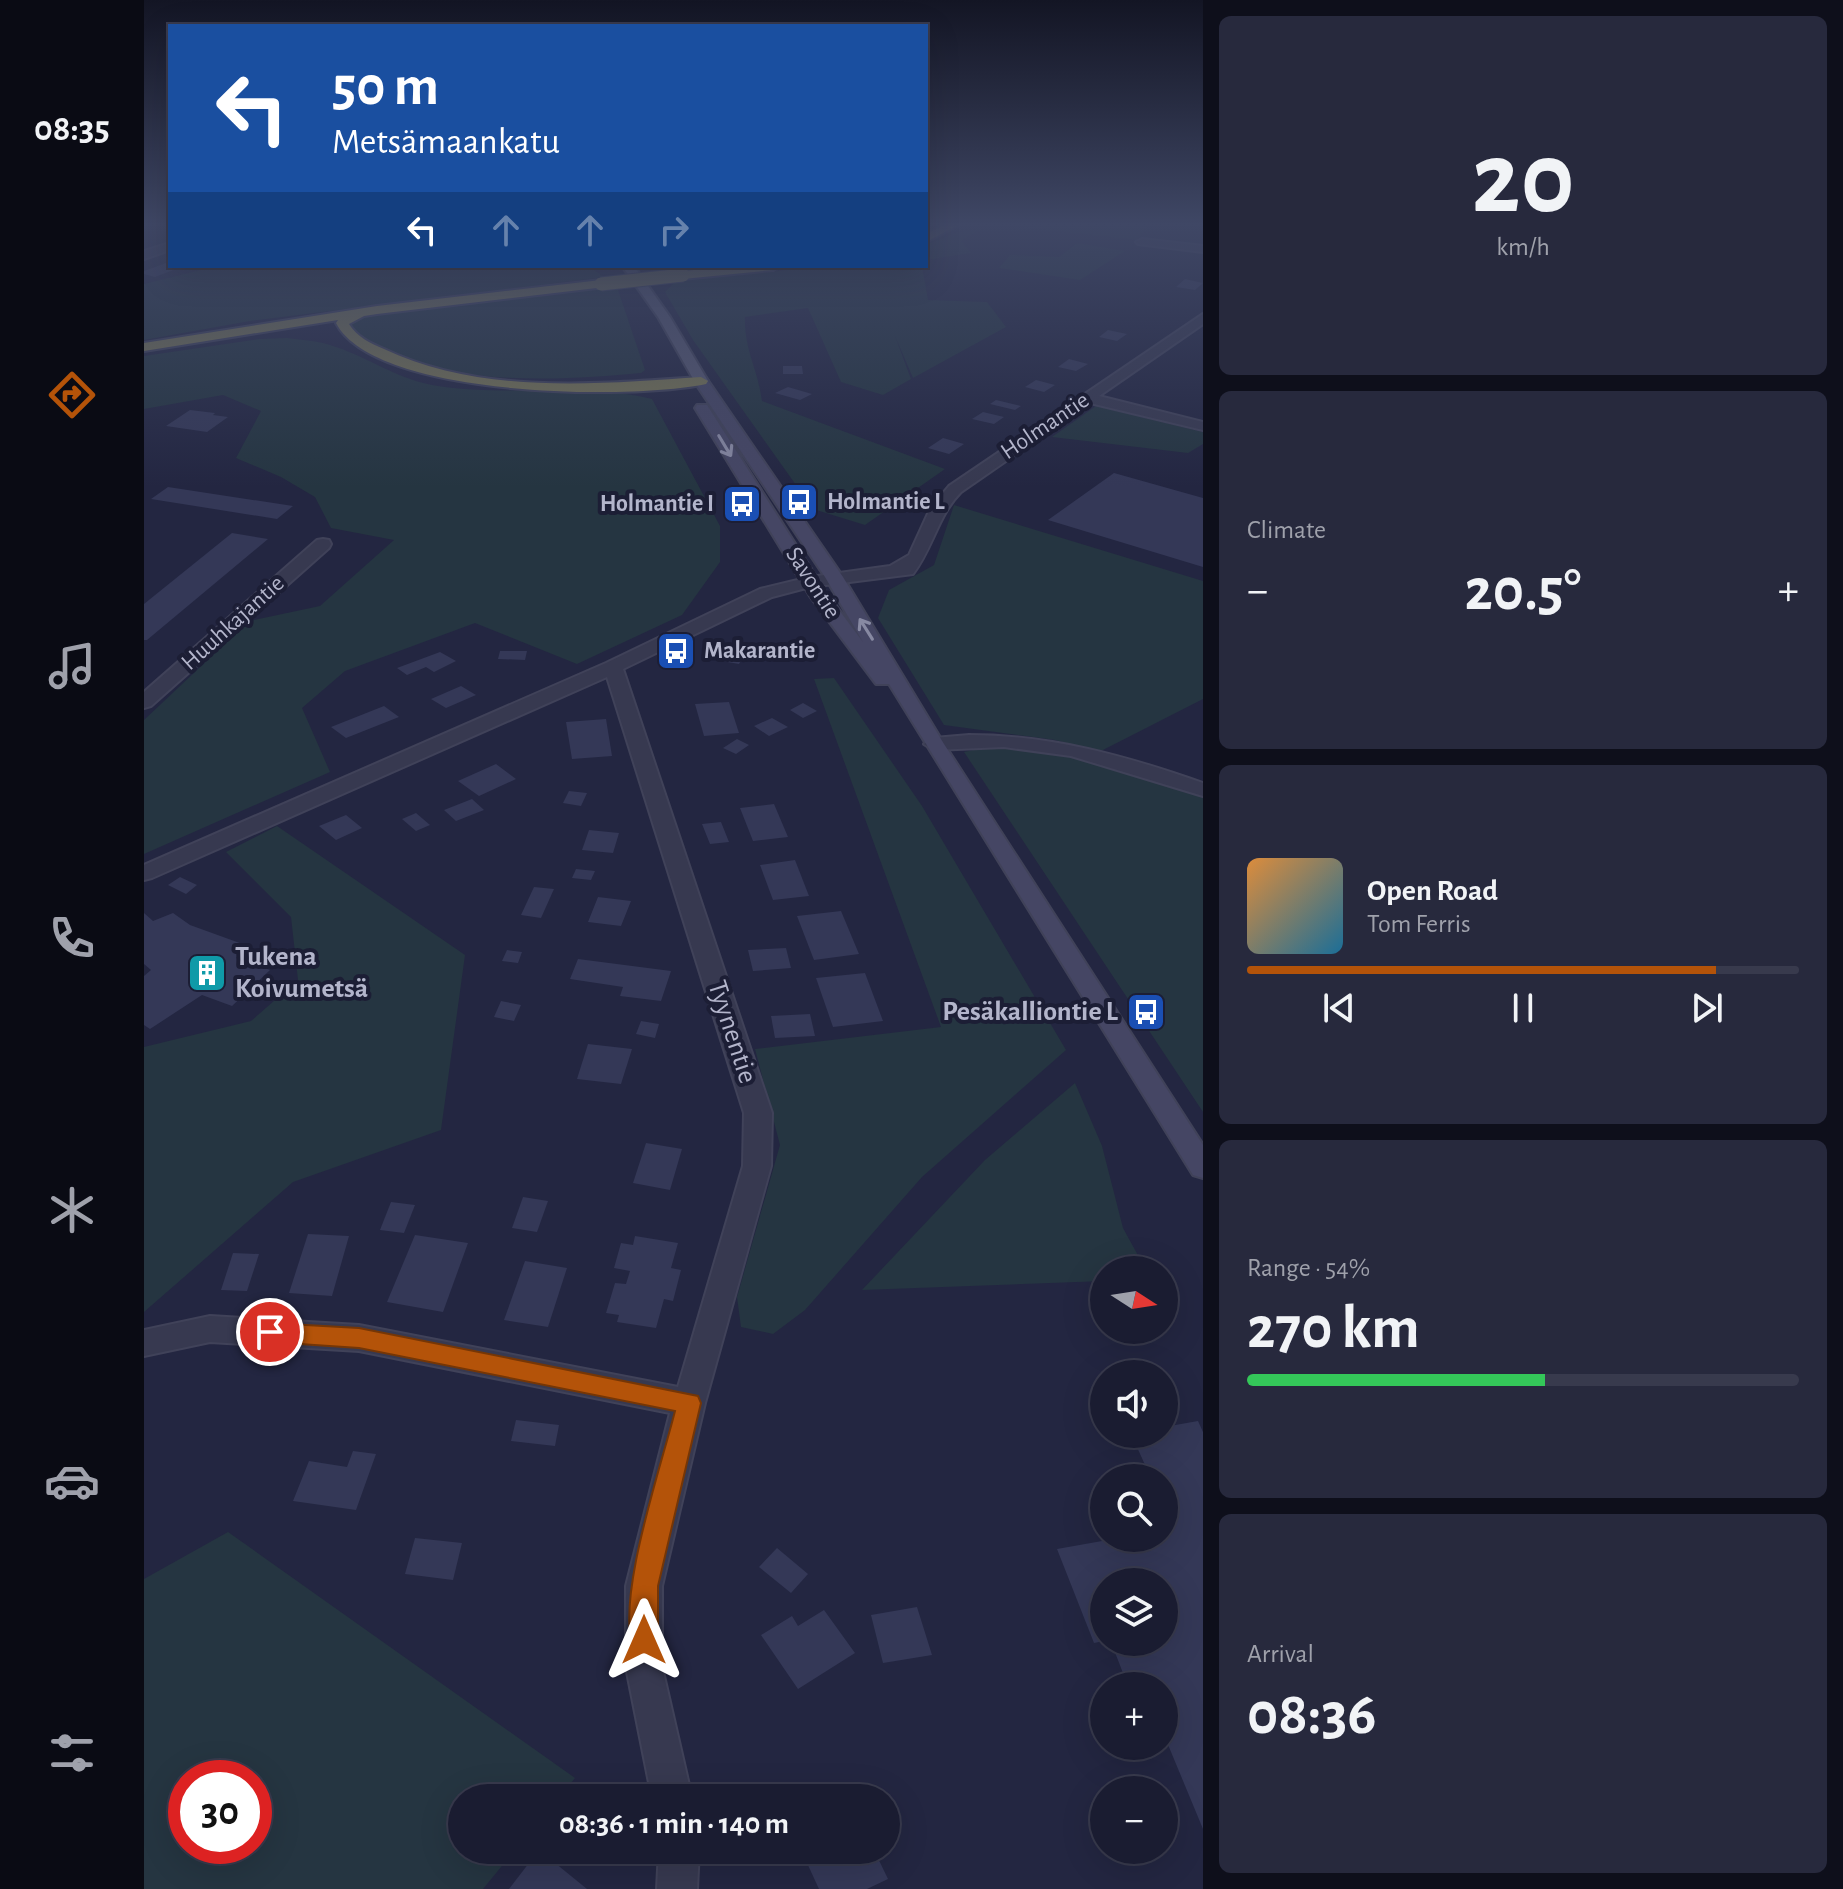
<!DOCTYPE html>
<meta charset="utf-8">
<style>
:root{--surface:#1a1c31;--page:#27293d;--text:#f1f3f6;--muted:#9fa1ab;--line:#383a4d;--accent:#b45309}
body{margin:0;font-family:"Alegreya Sans",sans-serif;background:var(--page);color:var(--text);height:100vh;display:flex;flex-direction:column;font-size:30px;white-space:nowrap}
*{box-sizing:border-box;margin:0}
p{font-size:26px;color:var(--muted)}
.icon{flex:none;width:44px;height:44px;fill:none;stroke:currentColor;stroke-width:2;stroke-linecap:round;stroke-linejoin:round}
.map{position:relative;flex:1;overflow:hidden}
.drawer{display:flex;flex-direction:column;gap:16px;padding:16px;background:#0e0f1b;width:640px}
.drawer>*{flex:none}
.top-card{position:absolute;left:24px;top:24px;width:760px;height:244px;border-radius:0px;box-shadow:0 8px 32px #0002,0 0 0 2px var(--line);background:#1a4fa0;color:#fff;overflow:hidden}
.needle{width:52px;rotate:102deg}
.tools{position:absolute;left:946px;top:1256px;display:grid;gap:16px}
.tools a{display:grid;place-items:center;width:88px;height:88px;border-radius:50%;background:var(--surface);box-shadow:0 8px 32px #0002,0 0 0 2px var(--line);font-size:40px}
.speed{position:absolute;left:24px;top:1760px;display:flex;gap:16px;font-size:40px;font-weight:700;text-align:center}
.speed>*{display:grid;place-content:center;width:104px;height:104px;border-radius:50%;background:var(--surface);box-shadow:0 8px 32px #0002,0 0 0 2px var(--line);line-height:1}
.speed .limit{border:12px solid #d22;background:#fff;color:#111}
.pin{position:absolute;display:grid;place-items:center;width:68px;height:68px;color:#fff;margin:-34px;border:4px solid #fff;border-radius:50%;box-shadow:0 2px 8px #0007}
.me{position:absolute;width:88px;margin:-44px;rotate:0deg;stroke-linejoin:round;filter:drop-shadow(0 0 6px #0008)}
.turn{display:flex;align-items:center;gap:28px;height:168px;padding:0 32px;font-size:36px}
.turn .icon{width:104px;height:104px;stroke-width:2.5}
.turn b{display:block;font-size:56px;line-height:68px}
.lanes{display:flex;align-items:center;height:76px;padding:0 32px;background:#0003;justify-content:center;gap:40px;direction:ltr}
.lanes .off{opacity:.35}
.big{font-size:60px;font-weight:600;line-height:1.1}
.drawer .card{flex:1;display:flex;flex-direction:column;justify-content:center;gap:12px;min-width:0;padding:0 28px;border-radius:12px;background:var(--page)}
.drawer .dial{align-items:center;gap:0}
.dial b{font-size:104px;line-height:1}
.song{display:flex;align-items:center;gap:24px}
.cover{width:96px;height:96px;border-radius:12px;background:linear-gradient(135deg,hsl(30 70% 55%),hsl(200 70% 35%))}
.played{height:8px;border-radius:4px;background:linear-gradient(90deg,var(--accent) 85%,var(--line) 85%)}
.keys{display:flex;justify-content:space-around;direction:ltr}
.heat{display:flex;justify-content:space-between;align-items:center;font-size:44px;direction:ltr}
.charge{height:12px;border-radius:6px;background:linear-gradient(90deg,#34c759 54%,var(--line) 0)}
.trip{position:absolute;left:304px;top:1784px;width:452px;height:80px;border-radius:40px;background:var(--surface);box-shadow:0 8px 32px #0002,0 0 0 2px var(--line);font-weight:600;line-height:80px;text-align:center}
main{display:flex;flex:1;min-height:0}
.dock{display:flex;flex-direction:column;width:144px;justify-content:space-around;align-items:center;background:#0a0b14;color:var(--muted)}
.dock .icon{width:56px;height:56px}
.dock .on{color:var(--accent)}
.dock b{font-size:36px;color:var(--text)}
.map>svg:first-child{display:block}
.green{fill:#253541;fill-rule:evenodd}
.building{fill:#343857}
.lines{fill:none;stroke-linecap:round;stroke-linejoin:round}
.street-casing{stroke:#404259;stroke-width:4}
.secondary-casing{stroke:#404259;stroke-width:4}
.primary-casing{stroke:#404259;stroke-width:4}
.highway-casing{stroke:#3f4158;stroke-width:4}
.street{fill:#373950;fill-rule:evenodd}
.secondary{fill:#454664;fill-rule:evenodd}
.primary{fill:#555770;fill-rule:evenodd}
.highway{fill:#777453;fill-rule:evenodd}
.highway-bridge-casing{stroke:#3f4158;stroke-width:15;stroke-linecap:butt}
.highway-bridge{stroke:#777453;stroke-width:13}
.oneway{stroke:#8789a2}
.route{fill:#b45309;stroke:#753606;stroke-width:2}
.labels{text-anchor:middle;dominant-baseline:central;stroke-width:8;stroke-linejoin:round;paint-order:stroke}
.far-street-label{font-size:24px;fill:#b3b5cb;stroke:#1c1e35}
.far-poi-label{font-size:24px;font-weight:bold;fill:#b3b5cb;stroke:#1c1e35;text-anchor:start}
.poi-label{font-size:28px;font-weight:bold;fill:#b3b5cb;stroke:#1c1e35;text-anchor:start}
.street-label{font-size:28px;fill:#b3b5cb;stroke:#1c1e35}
</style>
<main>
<nav class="dock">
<b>08:35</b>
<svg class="icon on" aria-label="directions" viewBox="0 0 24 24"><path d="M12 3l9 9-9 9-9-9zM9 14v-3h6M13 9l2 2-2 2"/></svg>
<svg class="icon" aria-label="music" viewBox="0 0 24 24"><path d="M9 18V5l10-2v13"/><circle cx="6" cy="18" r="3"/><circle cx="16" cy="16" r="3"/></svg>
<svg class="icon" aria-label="phone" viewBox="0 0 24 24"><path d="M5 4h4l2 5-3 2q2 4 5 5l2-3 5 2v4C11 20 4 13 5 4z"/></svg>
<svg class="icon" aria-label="climate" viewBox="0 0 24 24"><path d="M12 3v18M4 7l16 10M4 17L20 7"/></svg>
<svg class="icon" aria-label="car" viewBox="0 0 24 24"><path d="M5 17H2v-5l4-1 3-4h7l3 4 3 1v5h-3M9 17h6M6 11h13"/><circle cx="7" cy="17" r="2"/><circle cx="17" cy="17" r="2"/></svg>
<svg class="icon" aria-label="filters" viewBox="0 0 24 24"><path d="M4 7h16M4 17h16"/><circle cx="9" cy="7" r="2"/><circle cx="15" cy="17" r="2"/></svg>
</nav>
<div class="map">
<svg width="1059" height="1889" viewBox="0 0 1059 1889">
<rect width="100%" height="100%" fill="#232641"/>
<!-- green -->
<g class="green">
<polygon points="912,223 1005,223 993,240 878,227"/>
<polygon points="837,229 817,241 827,253 782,260 782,245 814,232"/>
<polygon points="933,243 981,251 936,280 855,268 866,255 915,257"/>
<polygon points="73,266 444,266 460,277 106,321 0,340 0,284"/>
<path d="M682,266H778L784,300L843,302L862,327L769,378L751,336L767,379L739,395L697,382L664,308L601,317C600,350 614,369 618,401L801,469L721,525L669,509L549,340L521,292L531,282Z"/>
<path d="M473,287L501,370L497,373C411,381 273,390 205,325L212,318L228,315Z"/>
<path d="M143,338C160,340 176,341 192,347C228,359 254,380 294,386C363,397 443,382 508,399L576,526V562L538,615L433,664L331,623L201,671L158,708L186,772L0,854V720L105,621L176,606L250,540L187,528L171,497L137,477L92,458L117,411L79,395L0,409V356L115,339Z"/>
<polygon points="952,406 1059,432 1059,444 1044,453 908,437"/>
<polygon points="810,505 1059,581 1059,699 955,752 911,740 800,725 734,618 745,590 790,565"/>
<polygon points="690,678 778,806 922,1050 778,1177 661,1310 629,1334 597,1327 593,1297 636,1145 611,1049 797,1027 670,679"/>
<polygon points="851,745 929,755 1059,795 1059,1112 820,752"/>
<polygon points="133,826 321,955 297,1130 149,1182 0,1312 0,1047 107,1021 154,980 147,917 82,852"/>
<polygon points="931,1083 958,1146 979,1228 1002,1270 960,1270 960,1281 718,1290 841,1160"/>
<path d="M84,1532L431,1778L415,1798H318V1850H371L339,1889H0V1579ZM42,1778H110V1846H42Z"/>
</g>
<!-- building -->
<g class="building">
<polygon points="22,263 40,266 11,277 0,274 0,271"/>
<polygon points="1041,279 1059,283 1051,290 1032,287"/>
<polygon points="964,330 983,334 973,341 955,337"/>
<polygon points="925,359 944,364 932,371 914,367"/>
<polygon points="639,366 658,366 659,374 639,374"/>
<polygon points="892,380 911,385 900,392 881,387"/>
<polygon points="644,387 668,394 656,400 631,393"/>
<polygon points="852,400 877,406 871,410 846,404"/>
<polygon points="46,410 71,413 69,415 84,417 63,432 22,426"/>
<polygon points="839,412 860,417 850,424 828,419"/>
<polygon points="799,438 820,444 805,454 784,448"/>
<polygon points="970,473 1059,498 1059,567 904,520"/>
<polygon points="24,487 149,506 133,519 7,499"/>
<polygon points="88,533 124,539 3,640 0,640 0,604"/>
<polygon points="572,648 601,653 595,664 566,659"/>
<polygon points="356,651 383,651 381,660 354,659"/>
<polygon points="296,652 312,661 290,672 282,667 263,675 253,668"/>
<polygon points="317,686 332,695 302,708 287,699"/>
<polygon points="585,702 595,733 560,736 551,704"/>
<polygon points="659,703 673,711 659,718 646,710"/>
<polygon points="240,706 255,717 202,738 187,727"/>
<polygon points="628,718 644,727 625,736 610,726"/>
<polygon points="462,719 468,756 428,759 422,722"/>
<polygon points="593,739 605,745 592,754 579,748"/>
<polygon points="352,764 372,779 335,796 314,781"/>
<polygon points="425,791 443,793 437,806 419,803"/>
<polygon points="328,799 340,810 312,821 300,810"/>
<polygon points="630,804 644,837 609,841 596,808"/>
<polygon points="272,813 286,825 272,831 258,819"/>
<polygon points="202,815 218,828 192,840 175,826"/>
<polygon points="577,822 585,842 566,844 558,824"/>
<polygon points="445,830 475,833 469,853 438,850"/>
<polygon points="651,860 665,896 629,900 616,865"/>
<polygon points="432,869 451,871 447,880 428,878"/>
<polygon points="36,877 53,885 42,894 24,885"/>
<polygon points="390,887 410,889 397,918 377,915"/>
<polygon points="454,897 487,901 477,926 444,922"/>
<polygon points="697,911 715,954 670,960 653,916"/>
<polygon points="0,913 9,921 29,913 46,925 104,946 92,958 126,970 88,1006 58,995 6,1029 0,1025 0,976 7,970 0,964"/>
<polygon points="642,948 647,968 609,971 604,950"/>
<polygon points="363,950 378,952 374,963 358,961"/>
<polygon points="434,959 527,971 517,1001 476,996 479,987 426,979"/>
<polygon points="721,973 739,1021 689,1027 672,978"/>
<polygon points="357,1001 377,1005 370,1021 350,1017"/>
<polygon points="666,1014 671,1036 631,1038 627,1016"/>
<polygon points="497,1021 515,1024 511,1038 492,1034"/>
<polygon points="444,1044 488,1049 477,1084 433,1079"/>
<polygon points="502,1143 538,1149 526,1190 489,1183"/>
<polygon points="379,1197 404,1201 393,1232 368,1228"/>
<polygon points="247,1202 271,1205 260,1233 236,1230"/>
<polygon points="164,1234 205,1236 188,1296 145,1293"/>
<polygon points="271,1235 324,1243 299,1312 243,1302"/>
<polygon points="491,1236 534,1243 527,1268 537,1270 529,1301 520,1299 512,1328 473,1322 475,1315 462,1313 471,1283 482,1284 486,1271 470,1268 477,1243 489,1245"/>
<polygon points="89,1253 115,1254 103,1291 77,1290"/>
<polygon points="381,1261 423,1268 404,1327 360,1320"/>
<polygon points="372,1420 415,1425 411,1446 367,1441"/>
<polygon points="1054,1421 1059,1432 1059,1829 1020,1735 1020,1686 984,1686 967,1642 1020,1642 1020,1582 960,1582 960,1641 950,1643 913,1549 975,1538 1020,1538 1020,1522 1027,1521 1020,1506 1020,1478 1007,1478 987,1434 1020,1434 1020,1427"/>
<polygon points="209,1451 232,1454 212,1510 149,1501 165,1461 203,1467"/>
<polygon points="271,1538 318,1543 309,1580 261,1574"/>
<polygon points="633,1548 664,1574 647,1593 615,1567"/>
<polygon points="773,1607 788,1655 739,1663 727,1615"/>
<polygon points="680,1610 711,1653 654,1689 617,1635 648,1616 654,1626"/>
<polygon points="395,1850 443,1889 365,1889"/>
<polygon points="657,1850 730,1850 744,1879 723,1889 675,1889"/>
</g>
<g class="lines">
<defs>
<g id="street">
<polygon points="998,239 1059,246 1059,252 994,244 992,242"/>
<polygon points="26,243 26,250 0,259 0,251"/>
<path d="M1059,314V324L955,396L1059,422V430L946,403L817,492C794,515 789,548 769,574L666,587L628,597L479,669L628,1113L627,1166L561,1403L518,1586V1667L548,1798H508L482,1667V1586L526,1413L215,1351L66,1342L0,1356V1330L66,1316L215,1325L534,1387L599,1166L600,1113L463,677L8,878L0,880V865L462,663L616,589L666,577L746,566L765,555L786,509L805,486Z"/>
<polygon points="179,539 185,540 187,544 185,548 7,706 0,708 0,692 173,540"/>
<path d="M825,735C907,735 982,756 1059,783V796L927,756L860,747L790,750L780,744L790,738Z"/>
<polygon points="515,1850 555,1850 553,1889 513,1889"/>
</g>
<polygon id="secondary" points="557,377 562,378 699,577 800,744 1059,1145 1059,1178 1049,1175 745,684 732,684 666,596 551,408 553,405 563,405 683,594 719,642 681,577 550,381"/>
<polygon id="primary" points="478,266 490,266 526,317 564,381 562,384 552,384 514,317"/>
<g id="highway">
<polygon points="804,223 818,223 782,242 782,234"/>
<polygon points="593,266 635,266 629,270 539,279 533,275 539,271"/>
<path d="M457,280L463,284L461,287L233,314L220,316L205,324C213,337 226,343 240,349C336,395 454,384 557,377L564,381L562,384C488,400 231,398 192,323L194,320L0,351V343L233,306Z"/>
</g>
</defs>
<!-- street casing -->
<use href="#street" class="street-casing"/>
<!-- secondary casing -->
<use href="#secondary" class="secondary-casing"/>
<!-- primary casing -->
<use href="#primary" class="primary-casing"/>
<!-- highway casing -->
<use href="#highway" class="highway-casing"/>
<!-- street -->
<use href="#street" class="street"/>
<!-- secondary -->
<use href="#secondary" class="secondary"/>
<!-- primary -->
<use href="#primary" class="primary"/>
<!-- highway -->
<use href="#highway" class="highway"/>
<defs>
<polyline id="highway-bridge" points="457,284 539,275"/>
</defs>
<!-- highway-bridge casing -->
<use href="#highway-bridge" class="highway-bridge-casing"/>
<!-- highway-bridge -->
<use href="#highway-bridge" class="highway-bridge"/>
</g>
<!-- one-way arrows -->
<defs><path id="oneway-shaft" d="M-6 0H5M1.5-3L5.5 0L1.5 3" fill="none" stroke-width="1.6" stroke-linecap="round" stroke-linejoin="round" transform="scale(2)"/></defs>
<g class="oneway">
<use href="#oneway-shaft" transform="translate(581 446) rotate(59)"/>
<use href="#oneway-shaft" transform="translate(722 629) rotate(-122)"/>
</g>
<!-- sky -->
<linearGradient id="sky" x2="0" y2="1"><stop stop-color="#131524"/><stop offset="0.46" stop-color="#3f4765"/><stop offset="1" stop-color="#3f4765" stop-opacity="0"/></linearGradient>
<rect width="1059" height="487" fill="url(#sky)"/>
<!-- route -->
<path class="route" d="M126,1323L215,1328L554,1396L557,1403L514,1586V1640L510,1650L500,1653L490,1650C470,1602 518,1464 531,1411L215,1348L126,1342L117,1339L114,1332L117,1326Z"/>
<!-- icons -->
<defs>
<symbol id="bus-square" viewBox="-11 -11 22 22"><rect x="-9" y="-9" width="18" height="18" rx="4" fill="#1a4fb4" stroke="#1c1e35"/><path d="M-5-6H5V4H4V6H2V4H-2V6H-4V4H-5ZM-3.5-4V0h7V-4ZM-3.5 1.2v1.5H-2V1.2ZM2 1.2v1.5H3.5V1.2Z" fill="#fff"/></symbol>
<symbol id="building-square" viewBox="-11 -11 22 22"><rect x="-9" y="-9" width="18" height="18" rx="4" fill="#0f9aa8" stroke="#1c1e35"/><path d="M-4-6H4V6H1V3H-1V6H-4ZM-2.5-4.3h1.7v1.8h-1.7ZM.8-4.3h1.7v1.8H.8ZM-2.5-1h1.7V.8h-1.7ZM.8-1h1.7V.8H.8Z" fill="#fff"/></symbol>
</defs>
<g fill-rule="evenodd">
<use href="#bus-square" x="633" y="480" width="44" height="44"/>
<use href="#bus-square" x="576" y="482" width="44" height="44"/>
<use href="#bus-square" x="510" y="629" width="44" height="44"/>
<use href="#building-square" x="41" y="951" width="44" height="44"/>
<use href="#bus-square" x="980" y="990" width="44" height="44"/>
</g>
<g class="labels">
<!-- far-street labels -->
<g class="far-street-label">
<text transform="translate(901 426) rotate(-34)">Holmantie</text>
<text transform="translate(669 583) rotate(57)">Savontie</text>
<text transform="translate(89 623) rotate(-42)">Huuhkajantie</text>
</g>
<!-- far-poi labels -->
<g class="far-poi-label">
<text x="683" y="502">Holmantie L</text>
<text x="570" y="504" text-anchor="end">Holmantie I</text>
<text x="560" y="651">Makarantie</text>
</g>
<!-- poi labels -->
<g class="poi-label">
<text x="91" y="957">Tukena<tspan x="91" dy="32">Koivumetsä</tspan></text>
<text x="974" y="1012" text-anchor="end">Pesäkalliontie L</text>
</g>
<!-- street labels -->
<g class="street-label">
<text transform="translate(588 1032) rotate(72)">Tyynentie</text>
</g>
</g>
</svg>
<div class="tools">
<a><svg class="needle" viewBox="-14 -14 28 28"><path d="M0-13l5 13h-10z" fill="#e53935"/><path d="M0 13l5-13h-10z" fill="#9fa1ab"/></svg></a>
<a><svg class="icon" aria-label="sound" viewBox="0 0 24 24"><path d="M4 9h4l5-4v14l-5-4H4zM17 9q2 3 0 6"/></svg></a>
<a><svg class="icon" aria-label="search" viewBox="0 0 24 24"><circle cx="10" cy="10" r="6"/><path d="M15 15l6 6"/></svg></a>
<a><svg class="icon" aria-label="layers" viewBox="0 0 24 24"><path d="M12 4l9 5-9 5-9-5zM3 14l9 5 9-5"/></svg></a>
<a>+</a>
<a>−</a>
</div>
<div class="speed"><div class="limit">30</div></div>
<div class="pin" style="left:126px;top:1332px;background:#d93025"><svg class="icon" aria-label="arrive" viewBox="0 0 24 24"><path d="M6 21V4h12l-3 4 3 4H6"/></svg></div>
<svg class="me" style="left:500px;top:1640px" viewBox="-20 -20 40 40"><path d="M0-17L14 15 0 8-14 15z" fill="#b45309" stroke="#fff" stroke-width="4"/></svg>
<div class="trip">08:36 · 1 min · 140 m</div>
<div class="top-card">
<div class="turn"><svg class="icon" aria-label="left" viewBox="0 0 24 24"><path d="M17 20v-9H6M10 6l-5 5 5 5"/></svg><div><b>50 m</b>Metsämaankatu</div></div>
<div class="lanes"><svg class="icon" aria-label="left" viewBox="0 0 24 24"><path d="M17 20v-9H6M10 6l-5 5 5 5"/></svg><svg class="icon off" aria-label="ahead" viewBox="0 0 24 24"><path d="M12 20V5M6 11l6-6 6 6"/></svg><svg class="icon off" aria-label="ahead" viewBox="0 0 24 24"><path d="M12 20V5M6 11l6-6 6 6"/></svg><svg class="icon off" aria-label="right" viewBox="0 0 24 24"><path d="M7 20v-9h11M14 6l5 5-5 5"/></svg></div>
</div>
</div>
<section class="drawer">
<div class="card dial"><b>20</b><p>km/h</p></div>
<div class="card"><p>Climate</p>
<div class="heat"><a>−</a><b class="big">20.5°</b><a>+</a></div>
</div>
<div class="card">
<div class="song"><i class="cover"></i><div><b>Open Road</b><p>Tom Ferris</p></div></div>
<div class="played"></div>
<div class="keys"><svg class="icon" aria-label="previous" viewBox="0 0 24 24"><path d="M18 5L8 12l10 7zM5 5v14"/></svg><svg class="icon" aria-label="pause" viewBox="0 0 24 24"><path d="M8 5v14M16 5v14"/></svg><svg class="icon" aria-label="next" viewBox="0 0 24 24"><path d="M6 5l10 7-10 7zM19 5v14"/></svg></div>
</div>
<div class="card"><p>Range · 54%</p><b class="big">270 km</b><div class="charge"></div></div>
<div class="card"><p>Arrival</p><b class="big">08:36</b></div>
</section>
</main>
